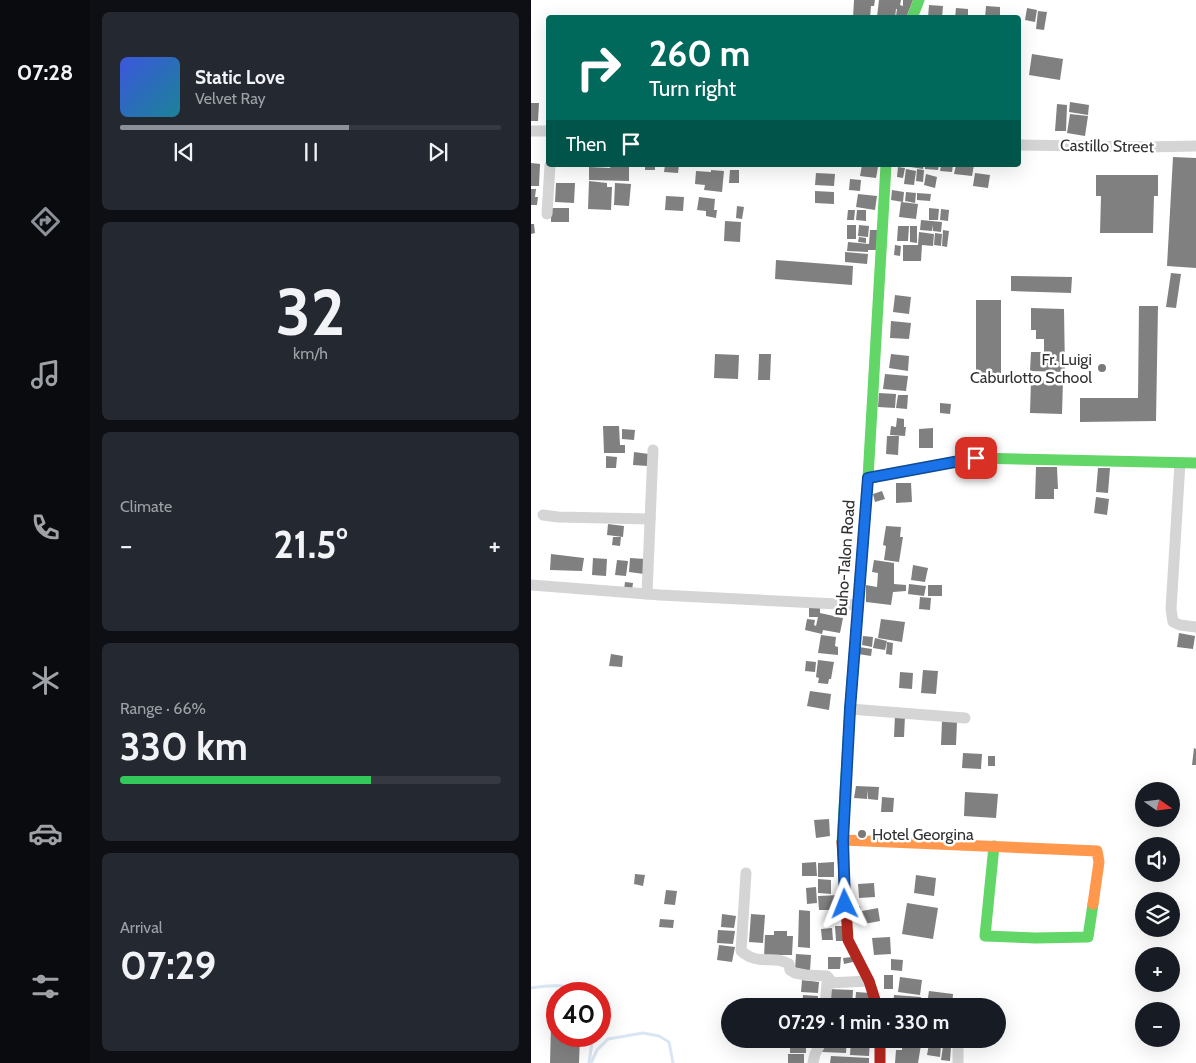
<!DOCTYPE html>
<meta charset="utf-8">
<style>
:root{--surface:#171b24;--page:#242831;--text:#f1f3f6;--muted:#9ea1a6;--line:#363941;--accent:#8c9099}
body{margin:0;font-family:Cabin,sans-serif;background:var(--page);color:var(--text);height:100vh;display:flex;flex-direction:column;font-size:19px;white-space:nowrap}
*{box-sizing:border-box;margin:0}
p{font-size:16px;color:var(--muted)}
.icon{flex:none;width:28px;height:28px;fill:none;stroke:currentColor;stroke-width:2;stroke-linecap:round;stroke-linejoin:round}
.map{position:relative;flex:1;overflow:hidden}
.side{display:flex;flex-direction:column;gap:12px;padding:12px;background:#0d0f14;width:441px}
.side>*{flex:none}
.top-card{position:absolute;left:15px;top:15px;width:475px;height:152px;border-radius:5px;box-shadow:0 5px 20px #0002;background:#00695c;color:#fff;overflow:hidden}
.needle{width:32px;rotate:104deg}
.fabs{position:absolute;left:604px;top:782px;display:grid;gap:10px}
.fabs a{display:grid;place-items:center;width:45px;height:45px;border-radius:50%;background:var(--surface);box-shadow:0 5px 20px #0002;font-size:25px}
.speed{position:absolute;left:15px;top:982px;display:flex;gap:10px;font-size:25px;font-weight:700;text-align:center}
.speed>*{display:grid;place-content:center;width:65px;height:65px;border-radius:50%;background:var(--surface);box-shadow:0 5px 20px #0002;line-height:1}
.speed .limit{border:8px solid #d22;background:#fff;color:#111}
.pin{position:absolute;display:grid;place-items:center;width:42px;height:42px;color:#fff;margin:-21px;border-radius:10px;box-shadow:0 2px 8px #0006}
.me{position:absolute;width:55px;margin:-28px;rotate:358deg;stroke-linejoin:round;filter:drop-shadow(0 0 4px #0008)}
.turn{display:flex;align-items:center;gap:18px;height:105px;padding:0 20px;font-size:22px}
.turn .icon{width:65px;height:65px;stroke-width:2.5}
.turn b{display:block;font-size:35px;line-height:42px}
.then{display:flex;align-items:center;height:48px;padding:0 20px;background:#0003;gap:10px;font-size:19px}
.big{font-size:38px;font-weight:800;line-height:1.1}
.side .tile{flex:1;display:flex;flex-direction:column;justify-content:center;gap:8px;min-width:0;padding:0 18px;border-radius:8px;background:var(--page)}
.side .dial{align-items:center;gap:0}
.dial b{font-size:65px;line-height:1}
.song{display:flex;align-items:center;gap:15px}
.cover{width:60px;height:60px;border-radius:8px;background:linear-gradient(135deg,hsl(230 70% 55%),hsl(190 70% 35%))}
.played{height:5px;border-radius:2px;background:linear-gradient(90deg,var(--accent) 60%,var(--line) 60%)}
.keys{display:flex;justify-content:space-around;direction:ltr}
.heat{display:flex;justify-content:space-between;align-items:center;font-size:28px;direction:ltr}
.charge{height:8px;border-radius:4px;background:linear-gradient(90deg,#34c759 66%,var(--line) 0)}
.trip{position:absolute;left:190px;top:998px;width:285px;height:50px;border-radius:25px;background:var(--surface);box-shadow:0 5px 20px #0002;font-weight:800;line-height:50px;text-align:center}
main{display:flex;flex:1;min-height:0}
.tabs{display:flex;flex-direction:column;width:90px;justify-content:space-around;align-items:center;background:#090b0e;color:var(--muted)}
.tabs .icon{width:35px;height:35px}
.tabs .current{color:var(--accent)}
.tabs b{font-size:22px;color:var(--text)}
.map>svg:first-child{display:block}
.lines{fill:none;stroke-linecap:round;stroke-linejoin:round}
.stream{stroke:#dae6f3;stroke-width:3}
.building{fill:#808080}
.street{stroke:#d5d5d5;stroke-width:11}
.fast{stroke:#63d668;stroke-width:11}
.slow{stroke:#ff974d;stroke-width:11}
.jam{stroke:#b3261e;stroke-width:11}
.route-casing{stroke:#114b97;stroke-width:12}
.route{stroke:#1a73e8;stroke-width:9}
.poi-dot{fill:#797979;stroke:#fff;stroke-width:2}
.labels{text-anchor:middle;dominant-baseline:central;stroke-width:5;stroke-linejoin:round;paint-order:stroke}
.street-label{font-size:16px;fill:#313131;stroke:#fff}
.poi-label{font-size:16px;fill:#313131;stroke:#fff;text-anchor:end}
</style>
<main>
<nav class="tabs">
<b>07:28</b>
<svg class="icon current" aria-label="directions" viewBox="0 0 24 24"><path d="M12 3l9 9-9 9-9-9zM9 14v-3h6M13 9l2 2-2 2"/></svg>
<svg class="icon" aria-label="music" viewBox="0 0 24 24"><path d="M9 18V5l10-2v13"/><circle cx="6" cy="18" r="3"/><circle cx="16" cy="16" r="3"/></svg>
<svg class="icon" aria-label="phone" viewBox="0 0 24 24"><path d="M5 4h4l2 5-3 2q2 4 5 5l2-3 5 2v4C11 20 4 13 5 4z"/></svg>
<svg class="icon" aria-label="climate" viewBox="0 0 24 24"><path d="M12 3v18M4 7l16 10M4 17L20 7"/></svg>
<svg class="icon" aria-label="car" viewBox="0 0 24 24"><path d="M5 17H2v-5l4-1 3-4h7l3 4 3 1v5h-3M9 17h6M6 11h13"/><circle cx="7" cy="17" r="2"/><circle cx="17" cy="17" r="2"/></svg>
<svg class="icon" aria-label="filters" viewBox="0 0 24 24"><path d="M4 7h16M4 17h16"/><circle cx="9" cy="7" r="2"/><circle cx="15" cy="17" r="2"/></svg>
</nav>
<section class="side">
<div class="tile">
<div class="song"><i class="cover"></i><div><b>Static Love</b><p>Velvet Ray</p></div></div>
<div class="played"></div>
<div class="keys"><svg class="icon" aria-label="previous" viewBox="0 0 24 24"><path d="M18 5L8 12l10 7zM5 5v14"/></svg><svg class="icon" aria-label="pause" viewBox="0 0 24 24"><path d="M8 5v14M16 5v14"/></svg><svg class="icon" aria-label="next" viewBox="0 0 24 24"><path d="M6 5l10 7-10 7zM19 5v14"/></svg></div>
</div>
<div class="tile dial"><b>32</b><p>km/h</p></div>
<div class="tile"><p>Climate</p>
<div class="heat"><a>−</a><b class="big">21.5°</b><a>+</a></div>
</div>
<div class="tile"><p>Range · 66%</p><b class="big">330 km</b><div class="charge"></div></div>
<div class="tile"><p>Arrival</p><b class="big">07:29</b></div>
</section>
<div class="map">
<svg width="665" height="1063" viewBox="0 0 665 1063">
<rect width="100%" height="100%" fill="#fff"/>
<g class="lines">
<!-- stream -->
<g class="stream">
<path d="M0,988C18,985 39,983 55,994"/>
<polyline points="58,1063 62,1036"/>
<polyline points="60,1063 66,1050 77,1039 112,1033 128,1036 138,1042 142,1063"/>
</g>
</g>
<!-- building -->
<g class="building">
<polygon points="323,0 344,0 343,6 340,6 339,18 322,18"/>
<polygon points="348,0 370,0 369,5 372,6 372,0 382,0 375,18 365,16 366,9 365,9 364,18 346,17"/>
<polygon points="398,5 412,6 411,18 397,18"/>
<polygon points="455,6 469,7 469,18 454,18"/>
<polygon points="425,8 437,9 437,18 424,18"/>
<polygon points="496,8 506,10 504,22 494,20"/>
<polygon points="507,11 516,12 513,30 505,29"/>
<polygon points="501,54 532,59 529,80 498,75"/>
<polygon points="539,102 558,105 557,115 538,112"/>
<polygon points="0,103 8,103 7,121 0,121"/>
<polygon points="526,104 536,105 535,131 524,131"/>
<polygon points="539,114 557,116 554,136 536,133"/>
<polygon points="642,157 665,158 665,268 636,266"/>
<polygon points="0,163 9,164 8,186 0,186"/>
<polygon points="80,165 98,165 98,181 58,180 58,167 79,168"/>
<rect x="114" y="165" width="10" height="5"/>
<polygon points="134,165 148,165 147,173 133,172"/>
<polygon points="331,165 347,167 345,178 329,176"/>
<polygon points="379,165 393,165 392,169 379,167"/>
<polygon points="394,165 408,165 407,170 394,169"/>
<polygon points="410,165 422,165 421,172 409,171"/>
<polygon points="425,165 443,165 441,176 423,174"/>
<polygon points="367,167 374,168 372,178 366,177"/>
<polygon points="375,169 385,171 383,185 373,184"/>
<polygon points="386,169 393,170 392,182 385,181"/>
<polygon points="180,170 193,171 191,192 173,190 174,185 164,184 165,171 180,172"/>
<polygon points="199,170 208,170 208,183 198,183"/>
<polygon points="285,173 304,174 303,186 284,185"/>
<polygon points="444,173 459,175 457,188 442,186"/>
<polygon points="395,174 406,177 404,188 393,185"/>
<polygon points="565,175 627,175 627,196 623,196 622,233 569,233 570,196 565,196"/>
<polygon points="319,179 330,180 329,191 318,190"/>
<polygon points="58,181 76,183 76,187 81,187 80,210 57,209"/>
<polygon points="25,183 44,183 43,203 24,202"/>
<polygon points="84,183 100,184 98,206 83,205"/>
<polygon points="0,189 5,189 4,197 7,197 6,205 0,205"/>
<polygon points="361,190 373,192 372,202 360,200"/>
<polygon points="284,191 303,192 303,204 284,203"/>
<polygon points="375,192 385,193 384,203 374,201"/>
<polygon points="386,193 400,194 399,201 386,200"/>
<polygon points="327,194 346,196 344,210 325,207"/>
<polygon points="135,196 153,197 152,211 134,210"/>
<polygon points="168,197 184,199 183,210 186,210 185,218 175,216 175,211 166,210"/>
<polygon points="370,202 387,204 385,219 368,217"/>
<polygon points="206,206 213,207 211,219 205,218"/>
<rect x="20" y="208" width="18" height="14"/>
<polygon points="398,208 408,209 407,220 398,220"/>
<polygon points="410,209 418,210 417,221 409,220"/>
<polygon points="317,210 324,210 323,220 316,220"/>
<polygon points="326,210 335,210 335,221 325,220"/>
<polygon points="390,220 411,222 410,232 402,231 402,225 401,231 389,230"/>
<polygon points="194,221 210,222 209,242 193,241"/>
<polygon points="0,224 3,224 4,233 0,234"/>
<rect x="316" y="225" width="9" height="14"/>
<polygon points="328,225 338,226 337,237 327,236"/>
<polygon points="367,226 378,226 377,241 366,241"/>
<polygon points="379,226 386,226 386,243 379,242"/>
<polygon points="339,230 348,230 346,250 337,250 337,252 316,251 317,242 338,244"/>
<polygon points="412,230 418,231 416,247 411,246"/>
<polygon points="388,232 403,234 402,246 391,245 390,261 372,261 372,245 387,245"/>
<polygon points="404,233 411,234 410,246 403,245"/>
<polygon points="328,237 335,238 335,243 327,242"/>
<polygon points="364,245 370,246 369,256 363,255"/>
<polygon points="314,252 337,254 336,264 314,262"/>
<polygon points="245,260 322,266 321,285 244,279"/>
<polygon points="640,273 650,274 645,308 635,307"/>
<polygon points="480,276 541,277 540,293 480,291"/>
<polygon points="364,295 380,297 378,314 362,312"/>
<rect x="445" y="300" width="25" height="75"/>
<polygon points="608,306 627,306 625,421 549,422 549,398 607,398"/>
<polygon points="500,308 533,309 534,372 499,371 500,352 513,352 513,339 505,339 505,330 500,330"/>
<polygon points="360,321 380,323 378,339 359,338"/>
<polygon points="184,354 208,355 207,379 183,378"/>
<polygon points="228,354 240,354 239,380 227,380"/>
<polygon points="360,354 378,356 377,371 358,368"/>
<polygon points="354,374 377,376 375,391 352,389"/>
<polygon points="500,380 532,380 531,414 499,413"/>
<polygon points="348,393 365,394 364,408 347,407"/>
<polygon points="367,395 377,395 376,409 365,408"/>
<polygon points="409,403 420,404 419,414 409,413"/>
<polygon points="366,418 373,419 373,427 375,427 374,436 359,435 360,426 365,427"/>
<polygon points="72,426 88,426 89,445 94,445 94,453 73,453"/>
<polygon points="402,428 402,448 388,448 388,429"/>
<polygon points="91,429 104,430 103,440 91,439"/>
<polygon points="356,436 368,436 367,455 355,454"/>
<polygon points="103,452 118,454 117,466 102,465"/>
<polygon points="75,456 86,457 85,468 75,468"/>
<polygon points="505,467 526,467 527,489 523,489 523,499 504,499"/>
<polygon points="567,468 579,468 577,493 565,492"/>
<polygon points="365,483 380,483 381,502 365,503"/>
<polygon points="351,491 354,499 344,502 342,494"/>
<polygon points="565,497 578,499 576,515 563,513"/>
<polygon points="77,524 93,526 92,537 76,535"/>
<polygon points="355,526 370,527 369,537 372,537 368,562 353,560 355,546 352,545"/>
<polygon points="82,537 90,537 89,546 81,545"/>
<polygon points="20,554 53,558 51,571 19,570"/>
<polygon points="62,558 76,559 75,576 61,575"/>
<polygon points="99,558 114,559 113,574 98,572"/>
<polygon points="86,560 97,561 95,576 84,575"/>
<polygon points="343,560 363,563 363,584 375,585 375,591 362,592 360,605 335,602 335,585 346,587 347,573 341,572"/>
<polygon points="382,565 397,568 394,582 380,580"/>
<polygon points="94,582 102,583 101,591 93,590"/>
<polygon points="378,584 395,586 393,596 377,594"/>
<rect x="397" y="585" width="14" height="11"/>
<polygon points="389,597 400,598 399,610 388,609"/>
<polygon points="278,605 289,606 289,613 312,618 309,633 292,630 291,634 274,630 276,619 284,620 283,625 285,626 287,617 278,617"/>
<polygon points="350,619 374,622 371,642 347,638"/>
<polygon points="648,633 664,636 662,649 646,647"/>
<polygon points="290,635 305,637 304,646 307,647 307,655 287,653"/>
<polygon points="332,636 342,637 341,647 331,645"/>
<polygon points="344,638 356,641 354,650 342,648"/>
<polygon points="356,642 362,643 361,655 355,654"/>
<polygon points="328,647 341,649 340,656 327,654"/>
<polygon points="80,654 92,656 91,667 78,666"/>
<polygon points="287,660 303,662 300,679 298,679 297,684 287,683 288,678 285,677"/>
<polygon points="275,661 285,662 284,672 274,671"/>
<polygon points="392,670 407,671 405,694 390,693"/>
<polygon points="369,672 382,673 381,689 368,688"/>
<polygon points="279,691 300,694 298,710 276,706"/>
<polygon points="364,715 374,716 373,737 363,737"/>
<polygon points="411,721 426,722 425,745 410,745"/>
<polygon points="663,748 665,749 665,765 661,765"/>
<polygon points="432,753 451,754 450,769 431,768"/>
<rect x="457" y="756" width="7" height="10"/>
<polygon points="325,786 348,787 347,800 337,799 337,790 336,799 323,798"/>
<polygon points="434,792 467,794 465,818 433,816"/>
<polygon points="351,797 363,798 362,812 350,812"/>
<polygon points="298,819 299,836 285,838 283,820"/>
<polygon points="285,862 286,876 271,876 271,863"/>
<polygon points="303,862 303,877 287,877 287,863"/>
<polygon points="104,874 114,875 112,886 103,884"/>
<polygon points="385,875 405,878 403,896 383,893"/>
<polygon points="287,879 300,880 300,894 287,893"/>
<polygon points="343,883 344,897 328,898 327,884"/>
<polygon points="285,887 286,903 276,904 275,888"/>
<polygon points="135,890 146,891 144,905 133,904"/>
<polygon points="309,895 309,910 288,910 287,896"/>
<polygon points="376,903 407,908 402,939 371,934"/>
<polygon points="329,906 331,916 324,917 323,907"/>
<polygon points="347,908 349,921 333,924 331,911"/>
<polygon points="268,910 279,911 279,948 267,947"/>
<polygon points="191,914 205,916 203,928 190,927"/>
<polygon points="220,914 234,915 232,943 218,942"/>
<polygon points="129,919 143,920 142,928 128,927"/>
<polygon points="304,926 311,926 313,941 305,941"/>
<polygon points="301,928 302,940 291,940 290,929"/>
<polygon points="187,930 204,931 202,944 186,943"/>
<polygon points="243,931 256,931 256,936 262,936 261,955 245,955 233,958 234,935 243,935"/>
<polygon points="359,937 360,954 343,955 341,938"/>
<polygon points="188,945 204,947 201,962 186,960"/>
<polygon points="265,954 280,955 279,971 264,970"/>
<polygon points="297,957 310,957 309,969 297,969"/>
<polygon points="321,957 322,962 313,964 312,958"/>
<polygon points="360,959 372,960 371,971 360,970"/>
<rect x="353" y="975" width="9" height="14"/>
<polygon points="369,977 391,980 389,995 367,992"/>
<polygon points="271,980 288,982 287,993 270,992"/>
<polygon points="297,989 322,990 321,1006 297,1006"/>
<polygon points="398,991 422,994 421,1006 396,1004"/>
<polygon points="325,992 339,993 338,1006 324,1006"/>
<polygon points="272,995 287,996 286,1006 271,1006"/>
<polygon points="363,995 390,997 389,1006 362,1006"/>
<rect x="466" y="1010" width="5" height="14"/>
<polygon points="20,1025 26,1025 26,1036 49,1036 48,1063 19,1063"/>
<rect x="259" y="1039" width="16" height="14"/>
<polygon points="301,1039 316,1039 315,1053 291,1052 292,1044 301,1044"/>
<polygon points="320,1039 339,1040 338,1056 319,1055"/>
<polygon points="402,1039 420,1039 419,1043 402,1041"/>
<polygon points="379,1044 390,1045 387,1063 364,1063 365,1050 371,1050 371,1046 379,1047"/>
<polygon points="398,1044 410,1046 409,1057 396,1055"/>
<polygon points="412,1046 420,1047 419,1061 410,1060"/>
<rect x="257" y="1054" width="16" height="9"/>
<polygon points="300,1056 338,1058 338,1063 299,1063"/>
</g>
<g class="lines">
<!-- street -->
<g class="street">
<polyline points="0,131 18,131"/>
<polyline points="488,145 616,147 665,146"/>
<polyline points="16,214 19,165"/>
<polyline points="649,463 640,609 642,622 649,625 665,627"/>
<polyline points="12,515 27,517 119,519"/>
<polyline points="0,585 129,595 327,605"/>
<polyline points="116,594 122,450"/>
<polyline points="319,709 434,718"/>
<path d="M215,873L210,951C229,967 242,954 258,964L259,970L264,973L275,975L296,976L302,983"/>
<polyline points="294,1006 296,983 338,981"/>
<polyline points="282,1063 284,1054 292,1039"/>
<polyline points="427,1063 427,1039"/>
</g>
<!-- fast -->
<g class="fast">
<polyline points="381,18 388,0"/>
<polyline points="337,478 445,458 665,463"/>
<polyline points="311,842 319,709 337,478 355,165"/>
<polyline points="463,846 454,936 505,938 557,937 562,904"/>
</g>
<!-- slow -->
<polyline class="slow" points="312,840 566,851 568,862 562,904"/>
<!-- jam -->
<g class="jam">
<polyline points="311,842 317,940 338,981 346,1006"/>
<polyline points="349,1039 349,1063"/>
</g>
</g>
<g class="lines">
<defs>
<polyline id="route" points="314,904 312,840 319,709 337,478 445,458"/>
</defs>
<!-- route casing -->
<use href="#route" class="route-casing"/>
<!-- route -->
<use href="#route" class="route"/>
</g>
<!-- markers -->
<g class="poi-dot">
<circle cx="571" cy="368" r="5"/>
<circle cx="331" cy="834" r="5"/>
</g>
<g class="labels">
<!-- street labels -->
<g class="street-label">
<text transform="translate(576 146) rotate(1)">Castillo Street</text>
<text transform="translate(314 558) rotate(-86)">Buho-Talon Road</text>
</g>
<!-- poi labels -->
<g class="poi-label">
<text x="561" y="359">Fr. Luigi<tspan x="561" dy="18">Caburlotto School</tspan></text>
<text x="341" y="834" text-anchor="start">Hotel Georgina</text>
</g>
</g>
</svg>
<div class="fabs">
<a><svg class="needle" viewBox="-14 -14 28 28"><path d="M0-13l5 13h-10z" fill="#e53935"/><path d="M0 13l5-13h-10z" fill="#9ea1a6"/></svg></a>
<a><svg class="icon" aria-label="sound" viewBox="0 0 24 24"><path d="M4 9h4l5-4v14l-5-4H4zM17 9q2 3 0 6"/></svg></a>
<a><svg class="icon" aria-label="layers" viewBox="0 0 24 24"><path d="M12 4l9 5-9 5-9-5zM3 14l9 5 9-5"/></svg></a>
<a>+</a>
<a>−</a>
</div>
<div class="speed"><div class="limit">40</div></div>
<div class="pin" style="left:445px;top:458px;background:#d93025"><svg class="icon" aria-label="arrive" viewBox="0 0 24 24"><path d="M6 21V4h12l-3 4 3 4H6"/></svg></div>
<svg class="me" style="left:314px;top:904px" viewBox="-20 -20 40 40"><path d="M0-17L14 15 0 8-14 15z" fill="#1a73e8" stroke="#fff" stroke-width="4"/></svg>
<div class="trip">07:29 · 1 min · 330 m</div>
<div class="top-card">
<div class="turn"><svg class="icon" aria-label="right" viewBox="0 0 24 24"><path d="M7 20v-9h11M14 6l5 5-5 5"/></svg><div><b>260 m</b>Turn right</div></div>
<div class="then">Then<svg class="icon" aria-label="arrive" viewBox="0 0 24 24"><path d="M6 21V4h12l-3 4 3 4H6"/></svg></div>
</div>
</div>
</main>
